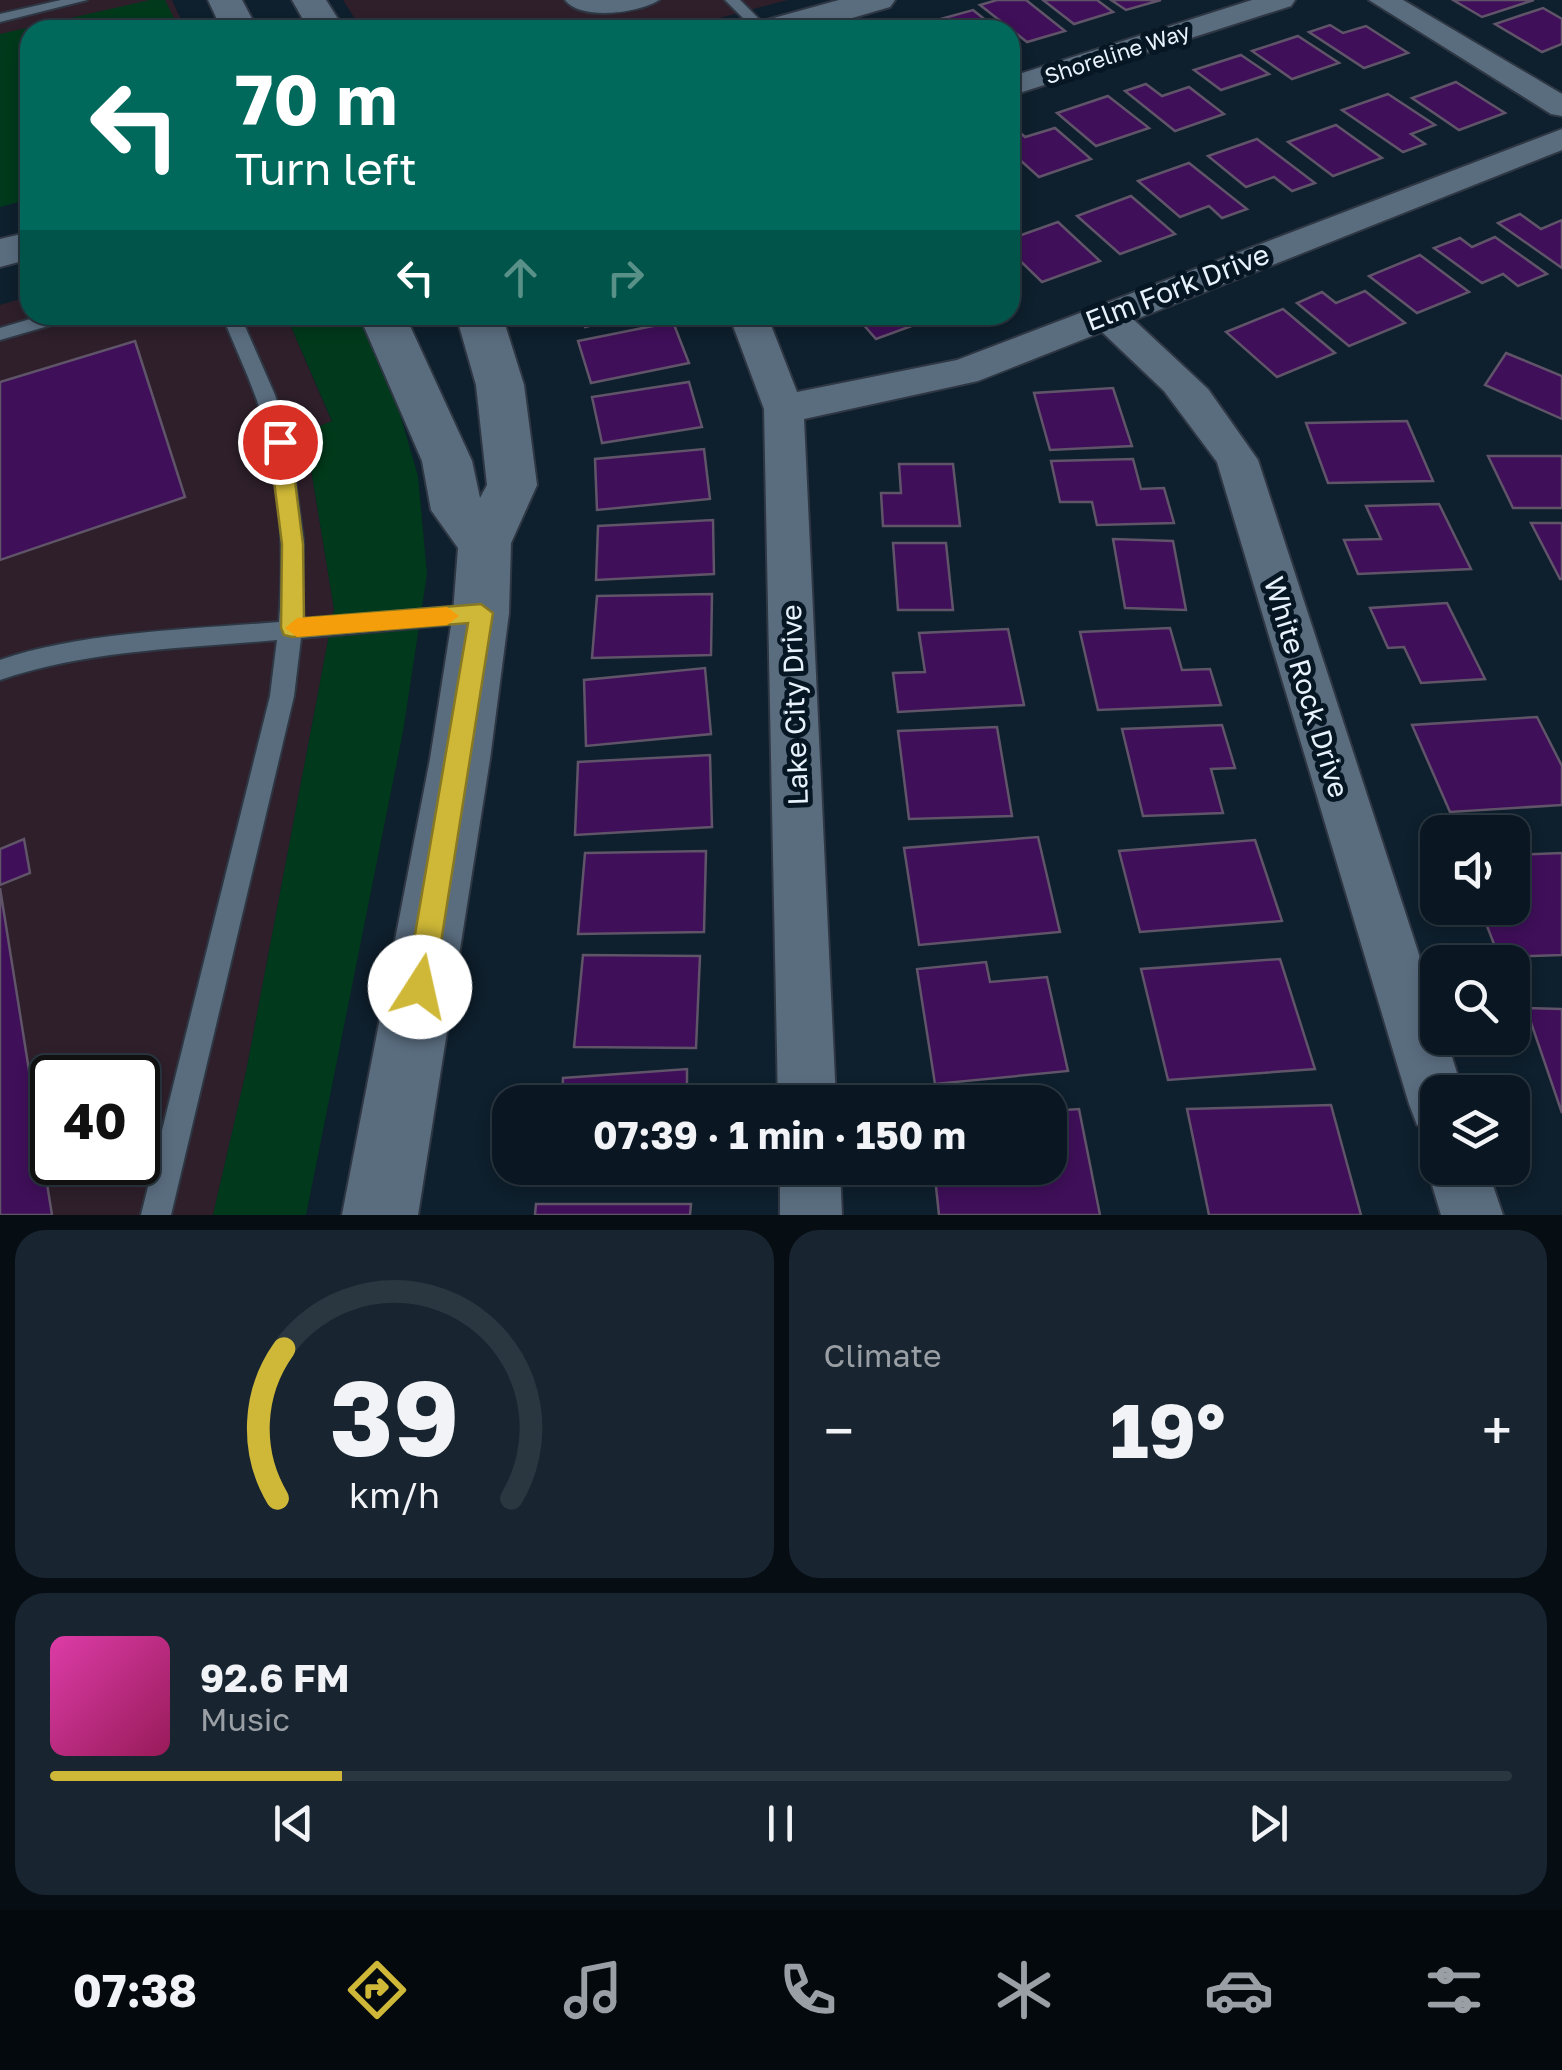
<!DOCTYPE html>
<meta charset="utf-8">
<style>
:root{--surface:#0a1722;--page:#18242f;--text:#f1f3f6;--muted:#999fa5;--line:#2a3640;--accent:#cfb837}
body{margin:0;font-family:"Golos Text",sans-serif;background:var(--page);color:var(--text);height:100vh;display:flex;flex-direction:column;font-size:38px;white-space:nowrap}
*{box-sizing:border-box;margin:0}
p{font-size:32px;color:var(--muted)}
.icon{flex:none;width:55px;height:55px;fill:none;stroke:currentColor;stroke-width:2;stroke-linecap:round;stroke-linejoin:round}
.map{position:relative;height:1215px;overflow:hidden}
.side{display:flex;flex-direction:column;gap:15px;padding:15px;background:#060d13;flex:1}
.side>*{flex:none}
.top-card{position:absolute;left:20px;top:20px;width:1000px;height:305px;border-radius:30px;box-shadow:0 5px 15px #0003,0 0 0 2px var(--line);background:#00695c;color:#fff;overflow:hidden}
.controls{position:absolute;left:1420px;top:815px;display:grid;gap:20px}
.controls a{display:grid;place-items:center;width:110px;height:110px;border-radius:20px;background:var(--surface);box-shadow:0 5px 15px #0003,0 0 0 2px var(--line);font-size:50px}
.speed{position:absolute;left:30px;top:1055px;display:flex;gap:20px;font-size:50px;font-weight:700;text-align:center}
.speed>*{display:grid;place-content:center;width:130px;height:130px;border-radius:50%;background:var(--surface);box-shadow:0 5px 15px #0003,0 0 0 2px var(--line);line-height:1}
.speed .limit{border:5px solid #111;border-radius:15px;background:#fff;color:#111}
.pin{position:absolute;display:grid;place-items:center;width:85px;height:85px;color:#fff;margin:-42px;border:5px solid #fff;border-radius:50%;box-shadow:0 2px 10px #0007}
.me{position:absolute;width:110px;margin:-55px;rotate:10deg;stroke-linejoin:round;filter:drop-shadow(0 0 8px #0008)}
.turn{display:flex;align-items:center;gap:35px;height:210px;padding:0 50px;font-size:45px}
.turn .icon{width:130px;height:130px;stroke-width:2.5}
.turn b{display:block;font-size:70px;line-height:85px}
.lanes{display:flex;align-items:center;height:95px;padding:0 50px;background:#0003;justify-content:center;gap:50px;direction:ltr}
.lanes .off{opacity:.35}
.big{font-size:75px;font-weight:700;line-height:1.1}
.side .card{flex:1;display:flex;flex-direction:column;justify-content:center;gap:15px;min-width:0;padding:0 35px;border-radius:30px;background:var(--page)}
.side .dial{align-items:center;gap:0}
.dial svg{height:260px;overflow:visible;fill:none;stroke:var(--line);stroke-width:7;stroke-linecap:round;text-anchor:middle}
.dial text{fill:var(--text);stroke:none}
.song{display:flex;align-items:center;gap:30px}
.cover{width:120px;height:120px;border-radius:15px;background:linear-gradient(135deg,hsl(320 70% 55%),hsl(330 70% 35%))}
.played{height:10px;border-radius:5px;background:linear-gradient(90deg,var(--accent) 20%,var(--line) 20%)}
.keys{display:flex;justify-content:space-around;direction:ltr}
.heat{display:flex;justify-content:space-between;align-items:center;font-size:55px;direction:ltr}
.side .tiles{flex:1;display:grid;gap:15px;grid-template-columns:1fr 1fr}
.card:last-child{grid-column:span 2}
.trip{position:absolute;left:492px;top:1085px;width:575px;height:100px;border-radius:30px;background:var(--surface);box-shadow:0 5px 15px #0003,0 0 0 2px var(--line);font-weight:700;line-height:100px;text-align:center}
.dock{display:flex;height:160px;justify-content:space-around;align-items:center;background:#04090e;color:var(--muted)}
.dock .icon{width:70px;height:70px}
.dock .selected{color:var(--accent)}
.dock b{font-size:45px;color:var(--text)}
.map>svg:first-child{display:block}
.commercial{fill:#2e1f2a;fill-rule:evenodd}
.green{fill:#00391b}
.building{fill:#3f0f59;stroke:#605469;stroke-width:2.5}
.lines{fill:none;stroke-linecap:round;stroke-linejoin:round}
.lane-casing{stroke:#2e3743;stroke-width:4}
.street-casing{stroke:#2e3743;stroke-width:4}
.secondary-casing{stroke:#2e3743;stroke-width:4}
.lane{fill:#5a6d7f;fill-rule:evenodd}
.street{fill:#5a6d7f;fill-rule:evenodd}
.secondary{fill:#5a6d7f;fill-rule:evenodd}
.route{fill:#cfb837;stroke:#877824;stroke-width:2.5}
.slow{fill:#f59e0b}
.labels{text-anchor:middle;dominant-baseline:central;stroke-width:10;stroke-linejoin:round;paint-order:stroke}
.far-street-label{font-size:22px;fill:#e7f2fc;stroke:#061623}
.street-label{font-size:28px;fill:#e7f2fc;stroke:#061623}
</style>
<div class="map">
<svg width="1562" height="1215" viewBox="0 0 1562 1215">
<rect width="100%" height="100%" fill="#0e1f2d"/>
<!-- commercial -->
<g class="commercial">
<polygon points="0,0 172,0 186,30 30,30 0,196"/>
<polygon points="343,0 788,0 674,30 362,30"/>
<path d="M30,296V315H286L332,422L305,433L334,609L246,1072L213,1215H0V305ZM52,1078H138V1162H52Z"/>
</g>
<!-- green -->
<g class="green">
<polygon points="150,0 165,0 180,30 30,30 30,199 0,207 0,34"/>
<polygon points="286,315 357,315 394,394 418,476 427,574 403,732 306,1215 213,1215 246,1072 334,609 305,432 332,421"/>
</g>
<!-- building -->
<g class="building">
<polygon points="997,0 1026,0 1065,31 1027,42 980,5"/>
<polygon points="1043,0 1097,0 1113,12 1074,24"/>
<polygon points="1111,0 1161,0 1126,10"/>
<polygon points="1453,0 1534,0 1482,17"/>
<polygon points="1543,8 1562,19 1562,44 1542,52 1495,24"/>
<polygon points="973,10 998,30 943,30 933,21"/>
<polygon points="1330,25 1343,33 1366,26 1408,53 1364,68 1309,32"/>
<polygon points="1298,36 1339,63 1292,79 1252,51"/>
<polygon points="1241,55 1269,74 1221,90 1194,70"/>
<polygon points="1456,82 1505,113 1459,130 1412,98"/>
<polygon points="1146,84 1162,96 1189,87 1224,114 1175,131 1125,91"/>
<polygon points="1388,94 1435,125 1411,134 1425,144 1403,152 1342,110"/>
<polygon points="1108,96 1149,128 1096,146 1057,113"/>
<polygon points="1336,125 1382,158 1333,176 1288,142"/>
<polygon points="1014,127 1025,137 1055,128 1091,159 1039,177 1010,151 1010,128"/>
<polygon points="1257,139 1315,183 1292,191 1274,177 1246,187 1208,156"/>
<polygon points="1189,163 1247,209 1222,218 1209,206 1180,217 1138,181"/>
<polygon points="1131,196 1175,234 1120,254 1077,216"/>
<polygon points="1520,214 1541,229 1562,220 1562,268 1498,223"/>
<polygon points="1058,222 1100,261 1042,282 1010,251 1010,239"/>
<polygon points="1495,237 1547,274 1518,286 1503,274 1482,283 1434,248 1460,238 1472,247"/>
<polygon points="1420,255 1469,292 1417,313 1369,276"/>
<polygon points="1365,291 1405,323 1349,346 1297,303 1322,292 1336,303"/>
<polygon points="1283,309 1335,353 1277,377 1226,332"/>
<polygon points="579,315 633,315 585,327"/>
<polygon points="855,315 938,315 939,316 876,339"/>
<polygon points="673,322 689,363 591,383 578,341"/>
<polygon points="135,341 185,497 0,560 0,382"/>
<polygon points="1506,353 1562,376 1562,419 1485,385"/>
<polygon points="689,382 702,427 602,443 592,397"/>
<polygon points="1113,388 1132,446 1050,450 1034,393"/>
<polygon points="1407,421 1433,481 1328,483 1306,423"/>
<polygon points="704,449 710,499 597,510 595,459"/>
<polygon points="1488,456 1562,456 1562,508 1513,508"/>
<polygon points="1133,459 1141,489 1164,488 1174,523 1097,525 1092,502 1060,502 1051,461"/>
<polygon points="899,464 953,464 960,526 883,526 881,493 901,493"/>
<polygon points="1439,504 1471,569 1358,574 1344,540 1381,539 1366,506"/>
<polygon points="713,520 714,574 596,580 598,526"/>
<polygon points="1531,523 1562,523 1562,579 1560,579"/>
<polygon points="1113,539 1173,541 1186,610 1125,608"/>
<polygon points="893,543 946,543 953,610 898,610"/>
<polygon points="712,594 711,655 592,658 597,596"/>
<polygon points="1447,603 1485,679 1421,683 1404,647 1388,648 1370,608"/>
<polygon points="1170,628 1182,670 1210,669 1221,705 1098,710 1080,632"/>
<polygon points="1008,629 1024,705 898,712 893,673 925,672 919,633"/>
<polygon points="705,668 711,734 586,746 584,680"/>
<polygon points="1537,717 1562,766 1562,805 1450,812 1412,725"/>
<polygon points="1222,725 1235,768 1211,769 1223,813 1143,816 1122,729"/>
<polygon points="997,727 1012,816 909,819 898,731"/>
<polygon points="710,755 712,827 575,835 578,762"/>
<polygon points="1038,837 1060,932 919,945 904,848"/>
<polygon points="24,839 30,873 0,885 0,849"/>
<polygon points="1255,840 1282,921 1140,932 1119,851"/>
<polygon points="706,851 704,932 578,934 585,853"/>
<polygon points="1562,853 1562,955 1499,957 1480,908 1512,908 1512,855"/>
<polygon points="0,888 52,1215 0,1215"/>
<polygon points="583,955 700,956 696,1048 574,1047"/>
<polygon points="1280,959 1315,1069 1168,1080 1141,969"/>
<polygon points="986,962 990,982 1047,977 1068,1071 935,1084 917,969"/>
<polygon points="1526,1008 1562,1009 1562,1113"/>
<polygon points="687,1069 687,1102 562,1102 563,1078"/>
<polygon points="1331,1105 1361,1215 1209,1215 1187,1109"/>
<polygon points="1079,1109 1100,1215 939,1215 934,1168 1050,1168 1050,1111"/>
<polygon points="560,1168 689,1168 689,1170 560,1180"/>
<polygon points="536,1204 691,1204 690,1215 535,1215"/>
</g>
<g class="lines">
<defs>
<g id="lane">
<polygon points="61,0 87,0 0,22 0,14"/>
<path d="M565,0H659C639,13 581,21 565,0Z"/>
<polygon points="725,0 740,0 770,30 755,30"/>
<polygon points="44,315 74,315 72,319 0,340 0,328"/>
<path d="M222,315H240L275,395L290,444L303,538L302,620L481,604L489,607L492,613L489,619L481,622L301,638L294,696L171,1215H141L270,696L277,640C186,648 87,650 0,680V660C79,632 195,629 279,622C284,558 283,492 266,430C256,390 237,353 222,315Z"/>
</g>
<g id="street">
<polygon points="1252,0 1295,0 1291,6 1010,96 1010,77"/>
<polygon points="1369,0 1403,0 1562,94 1562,116 1551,114"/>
<polygon points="1562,129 1562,150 1134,320 1208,389 1258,460 1438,1013 1438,1038 1446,1038 1463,1092 1438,1092 1438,1133 1417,1125 1409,1104 1217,462 1164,391 1102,332 978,381 804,419 836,1102 778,1102 764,409 729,315 767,315 797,392 957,360"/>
<polygon points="1438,1146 1438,1168 1487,1168 1503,1215 1441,1215 1427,1168"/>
<polygon points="780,1168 840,1168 842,1215 780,1215"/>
</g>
<g id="secondary">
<polygon points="208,0 242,0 258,30 222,30"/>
<polygon points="292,0 326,0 345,30 309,30"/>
<polygon points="839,0 895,0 890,7 811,30 754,30 759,22"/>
<polygon points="30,232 30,259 0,267 0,239"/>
<polygon points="359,315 405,315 472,461 480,498 487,485 476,385 456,315 502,315 524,385 537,485 511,543 509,613 490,759 418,1215 342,1215 430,759 453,613 458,548 431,510 422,461"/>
</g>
</defs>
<!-- lane casing -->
<use href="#lane" class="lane-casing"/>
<!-- street casing -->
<use href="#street" class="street-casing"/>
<!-- secondary casing -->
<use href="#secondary" class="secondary-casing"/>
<!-- lane -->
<use href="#lane" class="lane"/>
<!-- street -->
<use href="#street" class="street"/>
<!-- secondary -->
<use href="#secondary" class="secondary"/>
</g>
<!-- route -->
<polygon class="route" points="280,435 290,442 303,544 304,618 481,604 493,613 434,987 430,997 420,1001 410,997 406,987 468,623 292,637 284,635 281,628 282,544 269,442"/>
<!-- slow -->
<polygon class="slow" points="447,607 459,616 447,625 297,637 285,628 297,618"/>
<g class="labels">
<!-- far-street labels -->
<g class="far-street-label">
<text transform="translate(1117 53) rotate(-18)">Shoreline Way</text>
</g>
<!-- street labels -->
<g class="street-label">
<text transform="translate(1177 287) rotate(-21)">Elm Fork Drive</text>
<text transform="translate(1307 687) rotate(73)">White Rock Drive</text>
<text transform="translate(794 705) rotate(-92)">Lake City Drive</text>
</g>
</g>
</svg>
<div class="controls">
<a><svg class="icon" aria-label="sound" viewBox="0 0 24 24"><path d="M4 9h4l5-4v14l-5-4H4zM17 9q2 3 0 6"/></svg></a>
<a><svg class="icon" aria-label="search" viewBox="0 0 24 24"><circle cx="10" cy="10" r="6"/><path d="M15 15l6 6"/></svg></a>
<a><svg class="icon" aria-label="layers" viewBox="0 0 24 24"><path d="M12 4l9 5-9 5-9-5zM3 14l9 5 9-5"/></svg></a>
</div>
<div class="speed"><div class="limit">40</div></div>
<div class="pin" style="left:280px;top:442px;background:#d93025"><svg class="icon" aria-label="arrive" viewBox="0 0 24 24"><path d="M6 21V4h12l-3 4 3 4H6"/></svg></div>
<svg class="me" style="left:420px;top:987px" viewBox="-20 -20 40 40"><circle r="19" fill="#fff"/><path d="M0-13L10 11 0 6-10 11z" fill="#cfb837"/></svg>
<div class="trip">07:39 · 1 min · 150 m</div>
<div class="top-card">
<div class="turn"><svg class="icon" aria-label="left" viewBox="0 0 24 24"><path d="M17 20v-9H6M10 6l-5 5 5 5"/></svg><div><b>70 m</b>Turn left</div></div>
<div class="lanes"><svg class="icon" aria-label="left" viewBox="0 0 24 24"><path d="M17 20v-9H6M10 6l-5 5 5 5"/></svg><svg class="icon off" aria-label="ahead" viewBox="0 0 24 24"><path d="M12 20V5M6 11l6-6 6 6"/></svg><svg class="icon off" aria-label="right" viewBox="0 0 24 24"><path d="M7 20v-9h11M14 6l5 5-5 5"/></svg></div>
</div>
</div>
<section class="side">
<div class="tiles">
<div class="card dial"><svg viewBox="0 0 100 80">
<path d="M14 69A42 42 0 1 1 86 69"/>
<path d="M14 69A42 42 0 0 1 16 23" stroke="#cfb837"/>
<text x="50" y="56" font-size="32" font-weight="700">39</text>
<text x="50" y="72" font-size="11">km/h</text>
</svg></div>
<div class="card"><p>Climate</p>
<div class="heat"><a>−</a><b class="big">19°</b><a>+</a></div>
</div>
<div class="card">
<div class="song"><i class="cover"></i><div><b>92.6 FM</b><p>Music</p></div></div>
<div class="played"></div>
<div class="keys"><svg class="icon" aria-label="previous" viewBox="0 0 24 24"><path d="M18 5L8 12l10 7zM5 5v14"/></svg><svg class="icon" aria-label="pause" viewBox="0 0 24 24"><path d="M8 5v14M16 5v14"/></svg><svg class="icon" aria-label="next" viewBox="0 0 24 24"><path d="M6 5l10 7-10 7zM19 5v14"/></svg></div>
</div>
</div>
</section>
<nav class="dock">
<b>07:38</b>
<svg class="icon selected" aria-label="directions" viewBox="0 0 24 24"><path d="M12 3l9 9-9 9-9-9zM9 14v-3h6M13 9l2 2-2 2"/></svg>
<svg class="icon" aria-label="music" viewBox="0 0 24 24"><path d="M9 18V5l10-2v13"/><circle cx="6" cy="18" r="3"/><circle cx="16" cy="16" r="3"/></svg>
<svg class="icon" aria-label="phone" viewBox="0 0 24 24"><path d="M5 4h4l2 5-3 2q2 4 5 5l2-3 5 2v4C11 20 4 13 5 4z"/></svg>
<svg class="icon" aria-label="climate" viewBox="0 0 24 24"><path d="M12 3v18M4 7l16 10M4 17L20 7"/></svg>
<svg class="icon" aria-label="car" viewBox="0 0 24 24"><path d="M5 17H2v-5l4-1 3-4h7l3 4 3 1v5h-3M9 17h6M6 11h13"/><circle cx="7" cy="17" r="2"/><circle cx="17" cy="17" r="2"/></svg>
<svg class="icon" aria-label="filters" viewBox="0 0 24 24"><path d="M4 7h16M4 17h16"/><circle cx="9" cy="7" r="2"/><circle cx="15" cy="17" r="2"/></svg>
</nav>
